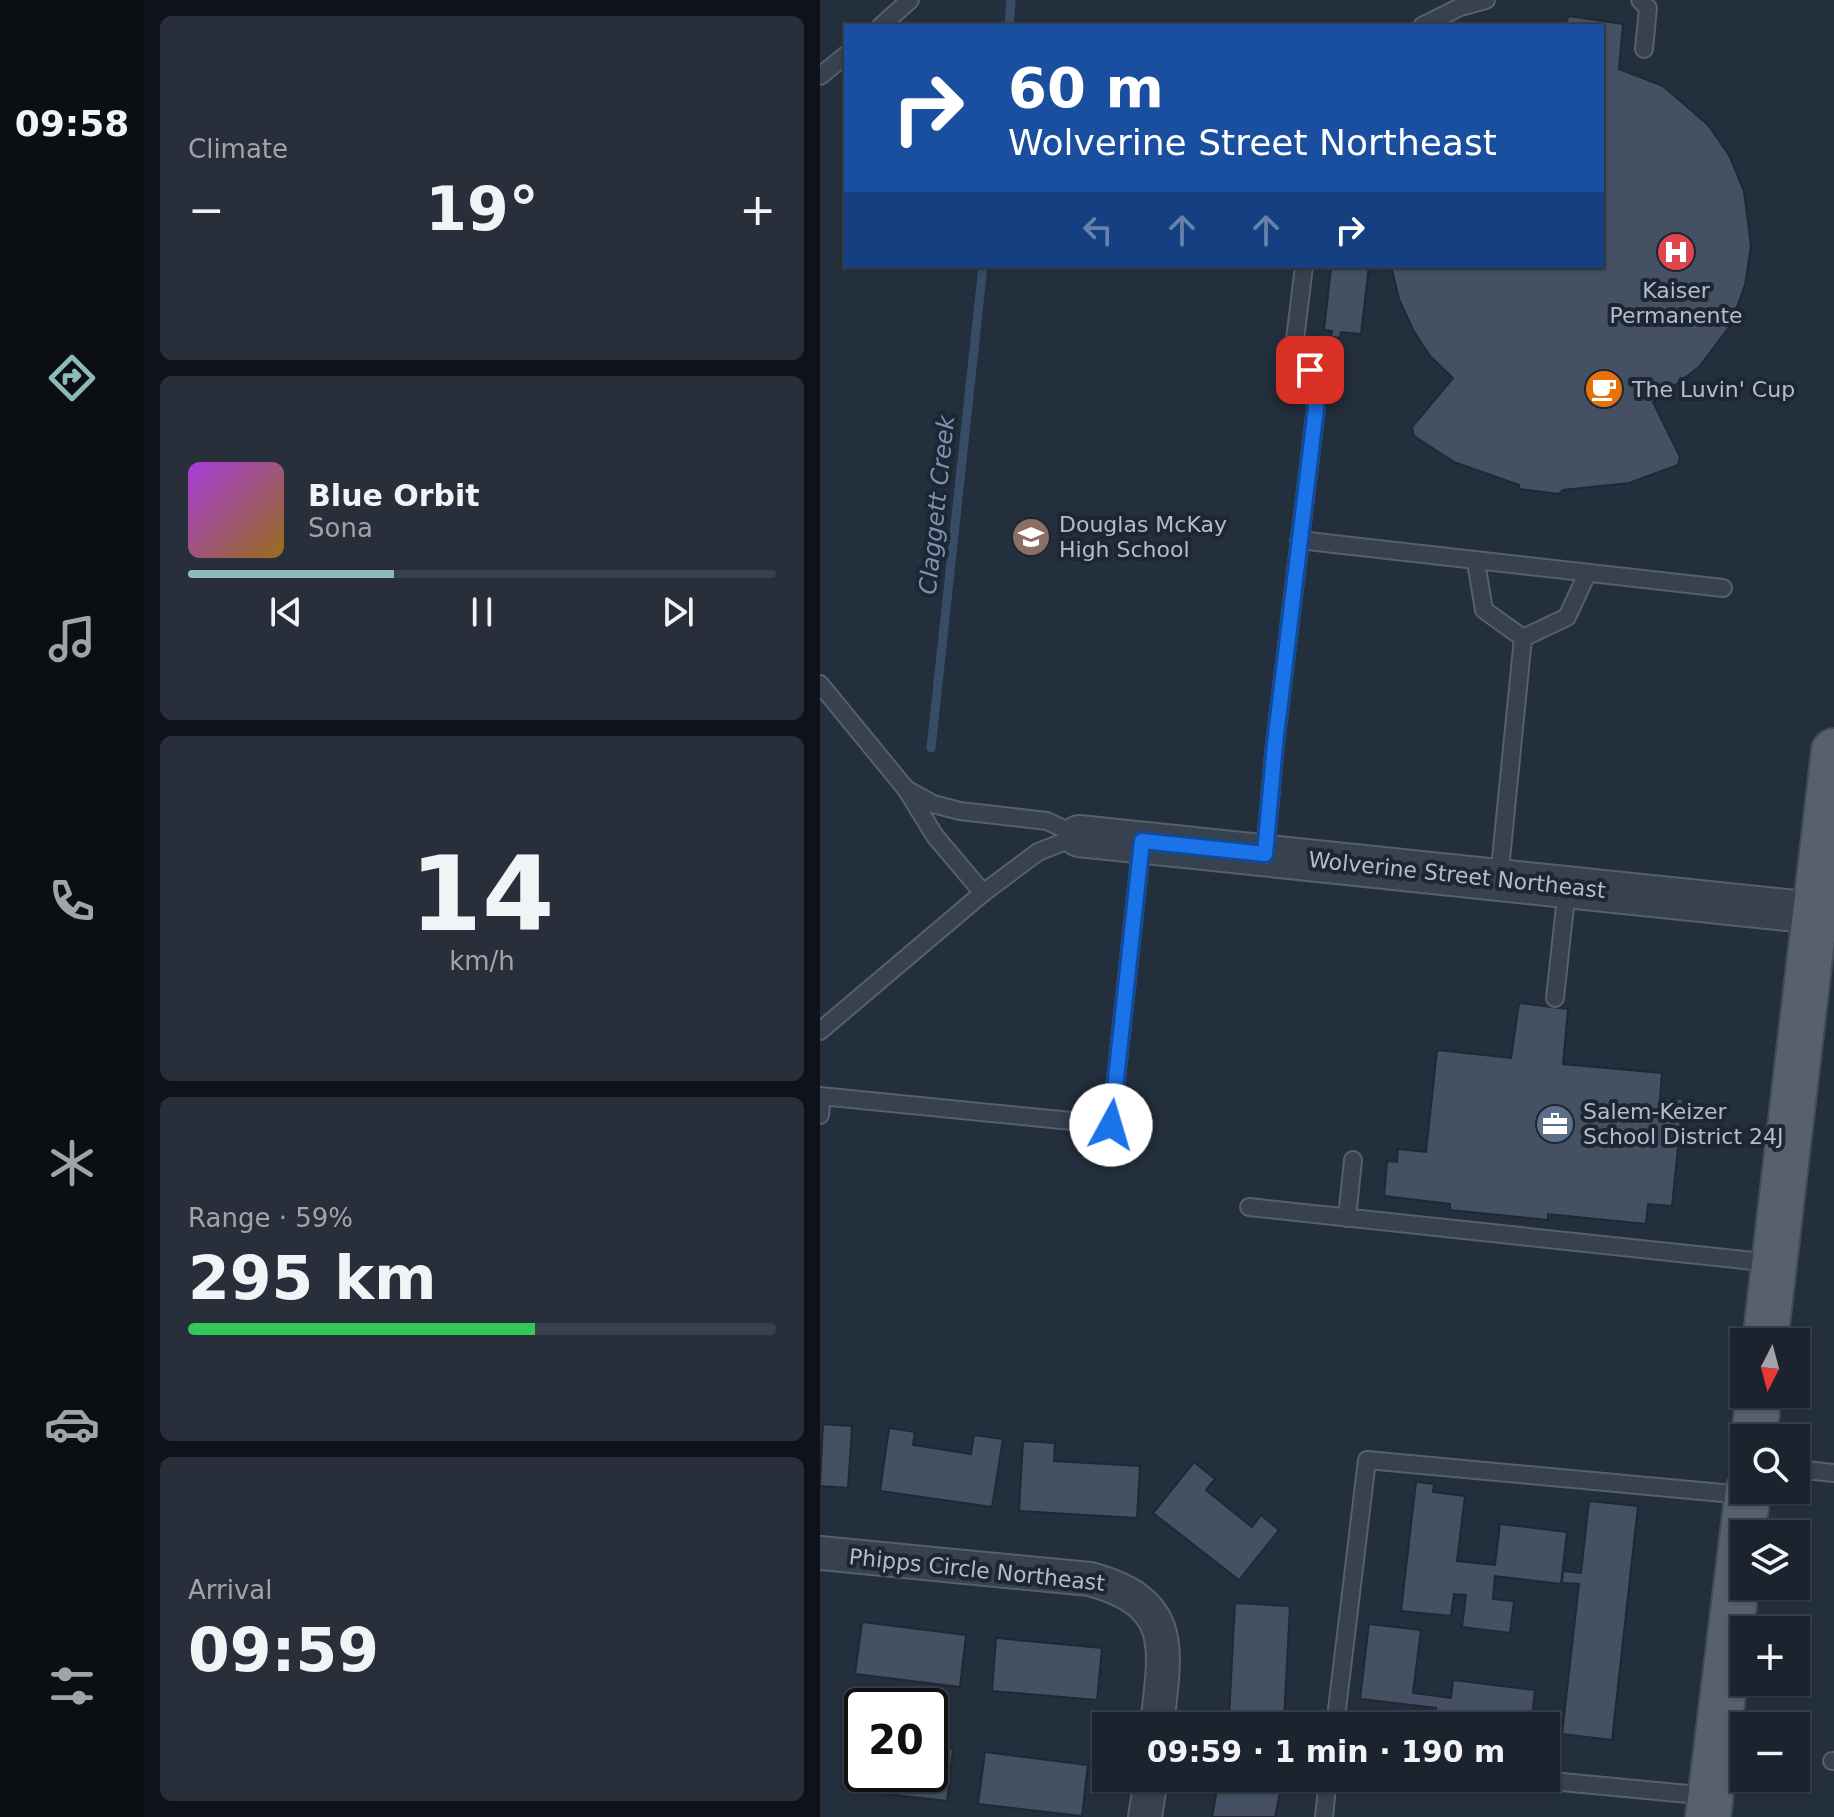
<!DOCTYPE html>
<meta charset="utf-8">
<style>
:root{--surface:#1b232e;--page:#282f3a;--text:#f1f3f6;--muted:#a0a4aa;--line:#39404a;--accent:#8bbbb9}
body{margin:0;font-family:"DejaVu Sans",sans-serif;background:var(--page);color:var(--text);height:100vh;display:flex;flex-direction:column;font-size:30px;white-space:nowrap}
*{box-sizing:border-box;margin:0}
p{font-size:26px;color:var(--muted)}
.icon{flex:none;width:44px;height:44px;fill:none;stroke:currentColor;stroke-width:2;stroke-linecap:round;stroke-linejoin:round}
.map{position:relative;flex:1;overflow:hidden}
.details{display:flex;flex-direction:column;gap:16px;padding:16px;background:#0f1319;width:676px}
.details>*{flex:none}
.hud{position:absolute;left:24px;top:24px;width:760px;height:244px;border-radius:0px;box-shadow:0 2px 6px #0004,0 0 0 2px var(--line);background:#1a4fa0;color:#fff;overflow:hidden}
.needle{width:52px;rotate:186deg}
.buttons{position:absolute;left:910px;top:1328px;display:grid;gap:16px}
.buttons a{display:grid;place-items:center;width:80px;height:80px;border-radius:0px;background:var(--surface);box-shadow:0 2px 6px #0004,0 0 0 2px var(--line);font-size:40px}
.speed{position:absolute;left:24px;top:1688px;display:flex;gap:16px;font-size:40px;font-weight:700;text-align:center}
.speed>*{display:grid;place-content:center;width:104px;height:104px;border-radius:50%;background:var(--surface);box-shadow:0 2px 6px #0004,0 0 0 2px var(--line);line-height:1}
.speed .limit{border:4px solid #111;border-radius:12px;background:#fff;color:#111}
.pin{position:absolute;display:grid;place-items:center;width:68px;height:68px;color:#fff;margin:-34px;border-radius:16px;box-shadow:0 4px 12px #0006}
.me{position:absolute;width:88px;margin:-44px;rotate:6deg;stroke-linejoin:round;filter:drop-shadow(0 0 6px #0008)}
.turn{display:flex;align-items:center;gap:28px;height:168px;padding:0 32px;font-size:36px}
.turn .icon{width:104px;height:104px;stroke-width:2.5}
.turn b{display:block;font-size:56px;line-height:68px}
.lanes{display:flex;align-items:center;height:76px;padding:0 32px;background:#0003;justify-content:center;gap:40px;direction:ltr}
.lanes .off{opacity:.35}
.big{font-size:60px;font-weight:700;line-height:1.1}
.details .card{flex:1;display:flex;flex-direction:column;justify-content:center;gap:12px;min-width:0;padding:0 28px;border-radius:12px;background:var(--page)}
.details .dial{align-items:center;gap:0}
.dial b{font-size:104px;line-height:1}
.song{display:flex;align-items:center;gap:24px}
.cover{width:96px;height:96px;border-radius:12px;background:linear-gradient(135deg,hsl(280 70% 55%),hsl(40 70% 35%))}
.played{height:8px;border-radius:4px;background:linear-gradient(90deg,var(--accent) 35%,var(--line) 35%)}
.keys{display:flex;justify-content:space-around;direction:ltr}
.heat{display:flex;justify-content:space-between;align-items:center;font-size:44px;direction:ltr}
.charge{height:12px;border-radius:6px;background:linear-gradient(90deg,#34c759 59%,var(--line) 0)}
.trip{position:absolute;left:272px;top:1712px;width:468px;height:80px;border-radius:0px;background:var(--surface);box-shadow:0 2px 6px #0004,0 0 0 2px var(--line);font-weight:700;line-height:80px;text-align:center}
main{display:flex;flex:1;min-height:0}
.menu{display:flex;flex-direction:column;width:144px;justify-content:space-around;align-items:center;background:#0b0e12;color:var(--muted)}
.menu .icon{width:56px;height:56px}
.menu .selected{color:var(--accent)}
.menu b{font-size:36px;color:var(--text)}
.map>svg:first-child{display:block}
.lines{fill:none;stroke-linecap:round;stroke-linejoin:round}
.stream{stroke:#394c67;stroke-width:9}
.building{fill:#455162;stroke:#1f2835;stroke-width:2}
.service-casing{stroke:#565f6c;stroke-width:20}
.minor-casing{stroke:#565f6c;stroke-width:36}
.tertiary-casing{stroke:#565f6c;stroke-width:44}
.primary-casing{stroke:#414a57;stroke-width:48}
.service{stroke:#38414e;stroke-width:16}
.minor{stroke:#38414e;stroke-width:32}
.tertiary{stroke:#38414e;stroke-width:40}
.primary{stroke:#56606e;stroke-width:44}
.route-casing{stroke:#114b97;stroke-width:20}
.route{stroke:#1a73e8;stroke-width:14}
.labels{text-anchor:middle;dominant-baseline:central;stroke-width:8;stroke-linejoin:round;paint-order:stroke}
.poi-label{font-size:22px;fill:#b4bcc9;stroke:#1d2633;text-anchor:start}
.street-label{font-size:22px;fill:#b4bcc9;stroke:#1d2633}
.water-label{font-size:24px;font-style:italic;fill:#7c92b1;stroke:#1d2633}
</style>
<main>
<nav class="menu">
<b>09:58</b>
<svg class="icon selected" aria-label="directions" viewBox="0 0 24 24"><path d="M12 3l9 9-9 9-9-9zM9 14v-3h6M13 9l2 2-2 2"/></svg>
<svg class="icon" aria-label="music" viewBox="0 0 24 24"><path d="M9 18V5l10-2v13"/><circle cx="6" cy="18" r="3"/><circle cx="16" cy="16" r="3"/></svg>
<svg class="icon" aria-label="phone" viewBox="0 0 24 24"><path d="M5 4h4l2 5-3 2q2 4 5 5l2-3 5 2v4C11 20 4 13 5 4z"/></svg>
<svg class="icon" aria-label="climate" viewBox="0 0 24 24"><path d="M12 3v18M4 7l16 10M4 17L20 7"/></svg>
<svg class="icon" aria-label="car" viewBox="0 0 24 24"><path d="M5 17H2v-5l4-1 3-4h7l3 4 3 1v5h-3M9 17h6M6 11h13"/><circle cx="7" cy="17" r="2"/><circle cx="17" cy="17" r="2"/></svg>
<svg class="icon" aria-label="filters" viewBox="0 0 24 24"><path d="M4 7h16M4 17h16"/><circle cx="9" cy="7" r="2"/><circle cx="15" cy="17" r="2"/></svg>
</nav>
<section class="details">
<div class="card"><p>Climate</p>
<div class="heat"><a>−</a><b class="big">19°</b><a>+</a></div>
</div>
<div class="card">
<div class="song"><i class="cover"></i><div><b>Blue Orbit</b><p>Sona</p></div></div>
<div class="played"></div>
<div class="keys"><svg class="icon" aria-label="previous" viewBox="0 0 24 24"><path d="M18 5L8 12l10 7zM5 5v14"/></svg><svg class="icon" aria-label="pause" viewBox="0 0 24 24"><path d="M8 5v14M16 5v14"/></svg><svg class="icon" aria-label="next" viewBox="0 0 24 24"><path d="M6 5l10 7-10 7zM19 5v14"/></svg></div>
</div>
<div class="card dial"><b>14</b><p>km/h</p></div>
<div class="card"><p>Range · 59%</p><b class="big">295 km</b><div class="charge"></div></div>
<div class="card"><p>Arrival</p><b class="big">09:59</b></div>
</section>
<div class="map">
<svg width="1014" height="1817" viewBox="0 0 1014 1817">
<rect width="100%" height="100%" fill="#242f3e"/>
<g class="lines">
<!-- stream -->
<g class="stream">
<polyline points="189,26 191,0"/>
<polyline points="111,748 163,266"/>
</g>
</g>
<!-- building -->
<g class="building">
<polygon points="749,16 803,24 799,69 843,86 888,125 909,155 924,191 931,246 925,285 910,326 879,367 833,402 860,457 858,465 809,483 743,490 739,494 699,489 699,485 634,462 594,436 592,427 633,378 610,356 593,330 579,299 571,266 782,266 782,26 744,26"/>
<polygon points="549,266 541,334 521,332 520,338 511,337 512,331 504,330 511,268 498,266"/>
<polygon points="699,1003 748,1009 743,1064 842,1073 840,1098 863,1099 852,1206 828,1204 826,1224 728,1214 728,1220 630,1210 630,1204 564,1196 567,1161 577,1162 578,1149 606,1152 617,1050 691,1058"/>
<polygon points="3,1424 32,1426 28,1488 0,1486"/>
<polygon points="69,1428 95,1432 93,1445 151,1454 154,1435 183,1439 172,1507 60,1491"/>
<polygon points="203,1441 235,1443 234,1461 320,1466 317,1518 199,1511"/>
<polygon points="374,1462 395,1479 386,1490 432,1527 441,1515 459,1530 419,1580 333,1513"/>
<polygon points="596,1482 614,1484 613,1492 645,1496 637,1561 675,1565 680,1524 747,1532 741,1584 675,1576 673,1599 694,1601 690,1633 642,1627 646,1595 634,1594 631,1616 581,1611"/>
<polygon points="769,1501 818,1506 792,1740 742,1734 759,1584 742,1583 743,1571 761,1573"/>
<polygon points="415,1603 470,1606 464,1719 409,1717"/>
<polygon points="42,1622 146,1635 140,1687 35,1674"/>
<polygon points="549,1624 601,1630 593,1693 631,1698 633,1680 715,1690 711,1726 614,1726 616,1708 540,1699"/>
<polygon points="176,1638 282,1648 277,1700 172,1691"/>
<polygon points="29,1736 42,1738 42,1774 110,1774 110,1746 133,1749 127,1801 23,1789"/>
<polygon points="165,1752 268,1765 262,1816 158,1804"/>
<polygon points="399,1778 463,1778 455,1817 392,1817"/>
</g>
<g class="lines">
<defs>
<g id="service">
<polyline points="820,0 828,8 824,49"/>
<polyline points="61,26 90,0"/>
<polyline points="602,26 640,7 666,0"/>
<polyline points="0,76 26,55"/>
<polyline points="479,540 903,588"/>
<polyline points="656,562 664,610 703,638"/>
<polyline points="703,638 747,617 767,574"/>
<polyline points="0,684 86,789 113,804 140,811 227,821 259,836"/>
<polyline points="445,854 455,744 496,408 490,370 475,340 484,266"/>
<polyline points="679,879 703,638"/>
<polyline points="163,893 218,852 259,836"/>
<polyline points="735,998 747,888"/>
<polyline points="0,1031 163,893 115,836 86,789"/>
<polyline points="0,1096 291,1125 322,841"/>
<polyline points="0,1115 2,1097"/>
<polyline points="429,1207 952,1263"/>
<polyline points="527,1218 533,1160"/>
<polyline points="976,1469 1014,1473"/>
<polyline points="515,1726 547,1460 924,1495"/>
<polyline points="1012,1761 1014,1761"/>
<polyline points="700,1778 889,1796"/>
<polyline points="504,1817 508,1778"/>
</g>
<g id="minor">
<path d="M0,1553L270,1579C359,1603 345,1650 337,1726"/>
<polyline points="325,1817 331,1778"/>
</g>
<polyline id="tertiary" points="259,836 994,913"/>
<g id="primary">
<polyline points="945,1342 1014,751"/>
<polyline points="934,1438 939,1394"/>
<polyline points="888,1817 928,1490"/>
</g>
</defs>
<!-- service casing -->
<use href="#service" class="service-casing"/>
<!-- minor casing -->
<use href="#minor" class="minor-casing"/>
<!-- tertiary casing -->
<use href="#tertiary" class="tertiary-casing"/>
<!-- primary casing -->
<use href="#primary" class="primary-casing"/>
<!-- service -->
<use href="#service" class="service"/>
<!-- minor -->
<use href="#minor" class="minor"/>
<!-- tertiary -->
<use href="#tertiary" class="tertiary"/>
<!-- primary -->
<use href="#primary" class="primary"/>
</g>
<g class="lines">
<defs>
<polyline id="route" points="291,1125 322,841 445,854 455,744 496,408 490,370"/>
</defs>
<!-- route casing -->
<use href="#route" class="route-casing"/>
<!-- route -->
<use href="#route" class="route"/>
</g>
<!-- icons -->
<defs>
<symbol id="hospital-disc" viewBox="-11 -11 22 22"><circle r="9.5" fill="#e0444e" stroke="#1d2633"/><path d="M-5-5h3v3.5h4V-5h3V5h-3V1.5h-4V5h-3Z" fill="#fff"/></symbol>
<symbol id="cafe-disc" viewBox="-11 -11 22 22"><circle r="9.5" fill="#e8710a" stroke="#1d2633"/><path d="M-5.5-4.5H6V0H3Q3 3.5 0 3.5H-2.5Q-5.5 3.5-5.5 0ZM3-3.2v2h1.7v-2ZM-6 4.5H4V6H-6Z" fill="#fff"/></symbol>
<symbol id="school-disc" viewBox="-11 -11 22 22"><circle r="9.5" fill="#8d6e63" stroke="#1d2633"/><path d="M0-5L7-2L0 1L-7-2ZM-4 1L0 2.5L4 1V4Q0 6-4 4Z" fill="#fff"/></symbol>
<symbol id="office-disc" viewBox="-11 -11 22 22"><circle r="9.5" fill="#5c6f8a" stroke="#1d2633"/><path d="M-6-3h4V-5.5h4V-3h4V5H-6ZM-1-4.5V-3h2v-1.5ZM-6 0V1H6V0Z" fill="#fff"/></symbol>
</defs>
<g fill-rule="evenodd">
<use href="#hospital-disc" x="834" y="230" width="44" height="44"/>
<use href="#cafe-disc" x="762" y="367" width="44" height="44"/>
<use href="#school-disc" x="189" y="515" width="44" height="44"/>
<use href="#office-disc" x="713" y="1102" width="44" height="44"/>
</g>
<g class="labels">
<!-- poi labels -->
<g class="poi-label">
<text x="856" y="290" text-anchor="middle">Kaiser<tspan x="856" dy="25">Permanente</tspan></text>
<text x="812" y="389">The Luvin' Cup</text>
<text x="239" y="524">Douglas McKay<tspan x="239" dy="25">High School</tspan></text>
<text x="763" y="1111">Salem-Keizer<tspan x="763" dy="25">School District 24J</tspan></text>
</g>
<!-- street labels -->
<g class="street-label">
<text transform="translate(637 875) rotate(6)">Wolverine Street Northeast</text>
<text transform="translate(157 1570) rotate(6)">Phipps Circle Northeast</text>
</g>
<!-- water labels -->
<g class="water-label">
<text transform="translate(117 505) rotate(-84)">Claggett Creek</text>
</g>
</g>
</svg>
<div class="buttons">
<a><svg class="needle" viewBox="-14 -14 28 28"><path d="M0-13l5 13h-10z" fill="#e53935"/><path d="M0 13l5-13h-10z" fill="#a0a4aa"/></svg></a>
<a><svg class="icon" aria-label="search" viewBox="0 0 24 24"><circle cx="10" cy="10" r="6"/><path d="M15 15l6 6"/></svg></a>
<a><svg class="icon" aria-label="layers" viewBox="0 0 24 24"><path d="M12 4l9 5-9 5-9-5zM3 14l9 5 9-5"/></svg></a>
<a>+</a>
<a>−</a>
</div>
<div class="speed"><div class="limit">20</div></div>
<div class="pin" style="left:490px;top:370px;background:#d93025"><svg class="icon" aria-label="arrive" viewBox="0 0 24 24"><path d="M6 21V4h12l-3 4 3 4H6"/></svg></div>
<svg class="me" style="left:291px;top:1125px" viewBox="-20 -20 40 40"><circle r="19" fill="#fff"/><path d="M0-13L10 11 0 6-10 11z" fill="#1a73e8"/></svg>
<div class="trip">09:59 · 1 min · 190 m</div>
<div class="hud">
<div class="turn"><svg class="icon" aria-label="right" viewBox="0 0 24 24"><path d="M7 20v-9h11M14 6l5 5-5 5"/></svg><div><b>60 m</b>Wolverine Street Northeast</div></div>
<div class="lanes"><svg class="icon off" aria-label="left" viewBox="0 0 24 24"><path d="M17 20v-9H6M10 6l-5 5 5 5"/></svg><svg class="icon off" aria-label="ahead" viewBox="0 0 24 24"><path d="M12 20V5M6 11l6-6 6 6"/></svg><svg class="icon off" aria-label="ahead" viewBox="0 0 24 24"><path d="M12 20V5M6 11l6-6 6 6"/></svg><svg class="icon" aria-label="right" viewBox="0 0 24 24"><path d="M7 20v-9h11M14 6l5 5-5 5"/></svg></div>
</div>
</div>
</main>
